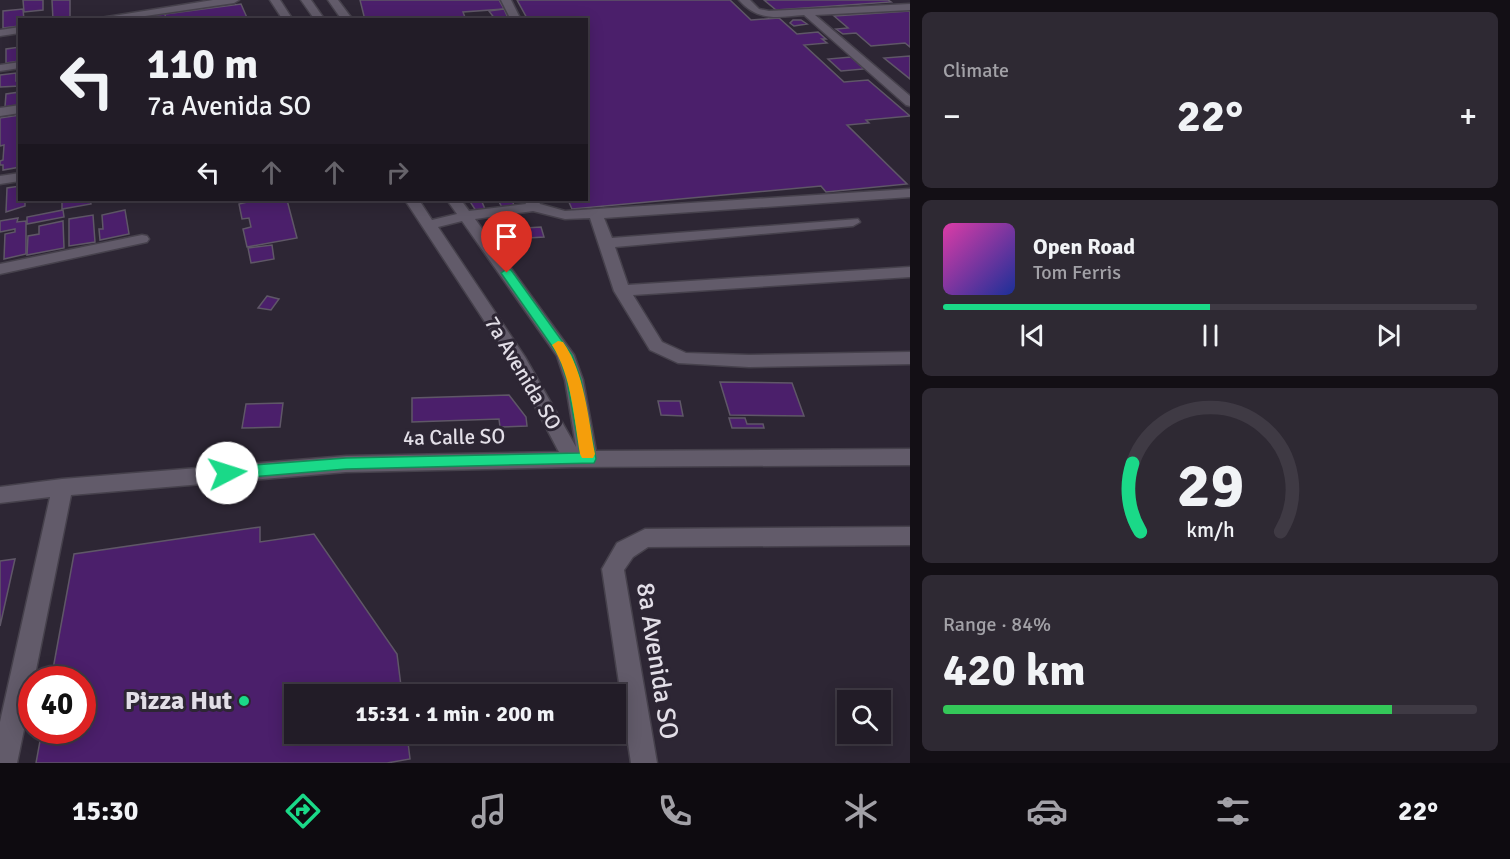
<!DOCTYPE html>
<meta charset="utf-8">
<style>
:root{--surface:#221c27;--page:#2e2933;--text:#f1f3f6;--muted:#a2a1a7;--line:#3f3a44;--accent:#1ad988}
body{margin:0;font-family:Signika,sans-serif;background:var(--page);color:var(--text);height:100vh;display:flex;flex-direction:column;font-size:22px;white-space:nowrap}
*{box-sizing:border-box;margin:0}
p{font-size:20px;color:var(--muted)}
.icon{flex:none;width:33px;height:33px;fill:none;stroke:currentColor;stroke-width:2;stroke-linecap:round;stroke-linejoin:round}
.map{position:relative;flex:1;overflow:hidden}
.details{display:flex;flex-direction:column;gap:12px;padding:12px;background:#130f15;width:600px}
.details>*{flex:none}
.hud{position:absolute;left:18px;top:18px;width:570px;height:183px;border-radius:0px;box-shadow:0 3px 15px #0003,0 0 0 2px var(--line);background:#221c27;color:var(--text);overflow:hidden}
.tools{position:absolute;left:837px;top:690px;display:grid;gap:12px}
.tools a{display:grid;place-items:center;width:54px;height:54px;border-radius:0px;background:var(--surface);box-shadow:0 3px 15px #0003,0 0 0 2px var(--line);font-size:30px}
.speed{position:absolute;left:18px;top:666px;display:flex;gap:12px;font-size:30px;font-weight:700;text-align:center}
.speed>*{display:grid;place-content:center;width:78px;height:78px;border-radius:50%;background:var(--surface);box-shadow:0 3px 15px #0003,0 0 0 2px var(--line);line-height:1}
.speed .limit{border:9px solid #d22;background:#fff;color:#111}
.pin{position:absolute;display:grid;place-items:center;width:51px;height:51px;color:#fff;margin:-62px -26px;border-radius:50% 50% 50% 0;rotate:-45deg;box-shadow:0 0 6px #0007}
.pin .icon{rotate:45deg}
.me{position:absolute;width:66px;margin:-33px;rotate:85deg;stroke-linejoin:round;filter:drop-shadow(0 0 4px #0008)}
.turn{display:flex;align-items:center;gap:21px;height:126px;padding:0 30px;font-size:27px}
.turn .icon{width:78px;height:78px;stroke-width:2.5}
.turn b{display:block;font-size:42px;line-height:51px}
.lanes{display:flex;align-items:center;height:57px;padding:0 30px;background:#0003;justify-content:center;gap:30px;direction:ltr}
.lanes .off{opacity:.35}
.big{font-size:45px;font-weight:800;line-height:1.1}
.details .tile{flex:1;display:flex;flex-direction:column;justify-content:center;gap:9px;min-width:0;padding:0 21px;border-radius:9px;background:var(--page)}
.details .dial{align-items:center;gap:0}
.dial svg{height:156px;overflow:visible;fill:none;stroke:var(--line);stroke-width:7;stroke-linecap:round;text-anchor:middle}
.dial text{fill:var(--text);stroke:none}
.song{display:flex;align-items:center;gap:18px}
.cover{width:72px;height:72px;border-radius:9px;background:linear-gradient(135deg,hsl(320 70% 55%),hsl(230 70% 35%))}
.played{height:6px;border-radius:3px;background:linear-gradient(90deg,var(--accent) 50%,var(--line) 50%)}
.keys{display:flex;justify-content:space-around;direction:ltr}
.heat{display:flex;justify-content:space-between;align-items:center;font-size:33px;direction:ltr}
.charge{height:9px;border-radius:4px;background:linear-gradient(90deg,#34c759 84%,var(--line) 0)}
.trip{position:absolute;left:284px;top:684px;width:342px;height:60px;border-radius:0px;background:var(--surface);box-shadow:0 3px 15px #0003,0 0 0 2px var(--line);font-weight:800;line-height:60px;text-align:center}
.tab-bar{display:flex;height:96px;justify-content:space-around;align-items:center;background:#0e0b10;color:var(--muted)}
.tab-bar .icon{width:42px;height:42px}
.tab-bar .current{color:var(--accent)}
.tab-bar b{font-size:27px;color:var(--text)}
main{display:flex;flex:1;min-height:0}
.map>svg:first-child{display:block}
.building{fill:#4b1f6b;stroke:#5f5767;stroke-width:1.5}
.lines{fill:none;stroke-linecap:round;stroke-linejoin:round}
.minor-casing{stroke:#46414c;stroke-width:3}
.minor{fill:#625b6a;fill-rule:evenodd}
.route{fill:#1ad988;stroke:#118d58;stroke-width:1.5}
.slow{fill:#f59e0b}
.poi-dot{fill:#1ad988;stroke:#2d2634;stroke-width:2}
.labels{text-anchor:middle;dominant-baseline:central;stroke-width:6;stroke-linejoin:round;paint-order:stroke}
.street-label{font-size:21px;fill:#e2dee7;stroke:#2d2634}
.near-street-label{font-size:26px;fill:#e2dee7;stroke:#2d2634}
.near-poi-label{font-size:26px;font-weight:bold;fill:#e2dee7;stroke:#2d2634;text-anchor:end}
</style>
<main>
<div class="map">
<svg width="910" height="763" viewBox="0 0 910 763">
<rect width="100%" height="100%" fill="#2d2634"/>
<!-- building -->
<g class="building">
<polygon points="23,0 43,0 43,10 24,12"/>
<polygon points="52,0 70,0 70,19 53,20"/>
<polygon points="360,0 499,0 504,9 463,12 466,20 365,20"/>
<polygon points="517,0 730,0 751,20 779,18 797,34 818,32 826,39 822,39 827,43 804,45 844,82 868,80 910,116 866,120 869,123 847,125 907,184 826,192 821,186 572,209 568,200 586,200 586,20 528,20"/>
<polygon points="764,0 888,0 891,2 776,10"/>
<polygon points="241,4 248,20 166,20 165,14"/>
<polygon points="23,9 24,20 20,20 20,26 3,28 3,11"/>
<polygon points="504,9 508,18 495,19 489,11"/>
<polygon points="910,11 910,47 905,43 871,46 856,33 843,34 836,29 848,28 834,16"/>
<polygon points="165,14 166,20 141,20 141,17"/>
<polygon points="793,20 801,20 807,24 794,26 790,23"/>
<polygon points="20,47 20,61 6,63 6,49"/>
<polygon points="910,56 910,79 884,58"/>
<polygon points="851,57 864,69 841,71 828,59"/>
<polygon points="16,73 16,81 20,81 20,86 0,87 0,75"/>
<polygon points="20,92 18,105 5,107 6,94"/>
<polygon points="20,115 20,167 3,170 3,165 0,165 0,161 3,160 4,145 0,146 0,118"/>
<polygon points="20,186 20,200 25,200 25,206 6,212 7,188"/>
<polygon points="70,200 90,200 91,204 62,209 62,201"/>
<polygon points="256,200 287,200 297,238 247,247 243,229 251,227 249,218 242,219 239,204"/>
<polygon points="469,200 497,200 482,202 485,209 476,211"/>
<polygon points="498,200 512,200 515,208 503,209"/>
<polygon points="63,210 64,217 27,224 27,217"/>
<polygon points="125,210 129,234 100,240 99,229 103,229 102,215"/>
<polygon points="93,215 95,242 69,246 69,219"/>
<polygon points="18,218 17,222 26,221 26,254 4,259 5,234 15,232 15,229 0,232 0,221"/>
<polygon points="63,221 64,248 27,255 28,236 39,234 39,226"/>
<polygon points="541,227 544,237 528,238 525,228"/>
<polygon points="272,245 274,259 251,263 248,248"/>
<polygon points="267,296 279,299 271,310 258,308"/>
<polygon points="720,382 792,383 804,416 730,415"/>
<polygon points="509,395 526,417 527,426 500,427 499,419 412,422 412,398"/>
<polygon points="658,401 680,401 683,416 661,415"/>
<polygon points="283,403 280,427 242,428 246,404"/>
<polygon points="729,418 745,418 747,424 763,424 764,428 732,428"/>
<polygon points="260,527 260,542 314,534 397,654 402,694 294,694 294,734 407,734 410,759 387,763 36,763 42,730 82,730 82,680 51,680 74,554"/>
<polygon points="15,559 0,626 0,561"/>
</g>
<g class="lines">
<defs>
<g id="minor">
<polygon points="213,0 239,0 234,3 118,20 88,20"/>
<polygon points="270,0 280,0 293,20 283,20"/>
<polygon points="301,0 311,0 325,20 315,20"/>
<polygon points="328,0 338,0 353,20 342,20"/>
<polygon points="501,0 511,0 521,20 511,20"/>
<path d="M739,0H750L759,9L769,11L910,4V10L815,15L910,96V106L906,105L804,15C778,17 758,22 739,0Z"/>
<polygon points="20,27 20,33 0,36 0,30"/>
<polygon points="20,62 20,68 0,71 0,65"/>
<polygon points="20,105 20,113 0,116 0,108"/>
<polygon points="20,173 20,181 0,184 0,176"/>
<path d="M910,189V197L604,218L612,238L858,219L860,222L853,226L615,247L628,285L910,267V277L633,295L662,342L686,353L749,355L910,352V364L749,367L678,363L650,350L614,291L590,218L565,219L533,211L475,219L574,355L583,380L596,451L910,449V465L573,467L346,472L71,495L34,680H32V691L17,763H0V722L50,497L0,503V487L62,479L346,456L559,452L512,363L405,200H419L432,220L457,214L447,200H461L469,211L526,204L524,200H538L540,204L565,211ZM462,221L557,356L565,380L576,447L525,357L438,227Z"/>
<polygon points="142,235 147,236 149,239 147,242 0,274 0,264"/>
<polygon points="910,527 910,545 648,547 633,557 624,570 657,763 631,763 602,569 617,543 645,529"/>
</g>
</defs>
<!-- minor casing -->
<use href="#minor" class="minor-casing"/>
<!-- minor -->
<use href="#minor" class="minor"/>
</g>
<!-- route -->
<polygon class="route" points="507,269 511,270 572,355 581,380 596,459 594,463 346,469 227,479 222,478 220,473 222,469 227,467 346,458 580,453 567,380 559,356 501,273"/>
<!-- slow -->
<path class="slow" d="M558,341L563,342C585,374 588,417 595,454L593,458H582L580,454C574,418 572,377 552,345Z"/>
<!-- markers -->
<circle class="poi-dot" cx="244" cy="701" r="6"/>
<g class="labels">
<!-- street labels -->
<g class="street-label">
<text transform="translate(523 373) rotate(59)">7a Avenida SO</text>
<text transform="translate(454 437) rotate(-1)">4a Calle SO</text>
</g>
<!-- near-street labels -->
<g class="near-street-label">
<text transform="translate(657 661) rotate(81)">8a Avenida SO</text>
</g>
<!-- near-poi labels -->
<g class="near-poi-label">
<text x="232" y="701">Pizza Hut</text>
</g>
</g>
</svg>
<div class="tools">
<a><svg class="icon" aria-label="search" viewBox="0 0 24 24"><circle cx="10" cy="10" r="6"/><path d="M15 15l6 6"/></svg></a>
</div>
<div class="speed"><div class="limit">40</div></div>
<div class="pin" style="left:507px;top:273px;background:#d93025"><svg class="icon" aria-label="arrive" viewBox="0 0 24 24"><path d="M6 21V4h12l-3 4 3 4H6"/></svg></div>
<svg class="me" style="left:227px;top:473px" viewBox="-20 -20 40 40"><circle r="19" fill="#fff"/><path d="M0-13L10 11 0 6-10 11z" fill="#1ad988"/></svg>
<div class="trip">15:31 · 1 min · 200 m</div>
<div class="hud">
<div class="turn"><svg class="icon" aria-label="left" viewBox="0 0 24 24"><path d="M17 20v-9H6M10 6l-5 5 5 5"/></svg><div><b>110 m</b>7a Avenida SO</div></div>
<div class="lanes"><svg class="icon" aria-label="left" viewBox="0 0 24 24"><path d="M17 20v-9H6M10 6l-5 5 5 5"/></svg><svg class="icon off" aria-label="ahead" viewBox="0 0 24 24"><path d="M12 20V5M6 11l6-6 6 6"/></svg><svg class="icon off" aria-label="ahead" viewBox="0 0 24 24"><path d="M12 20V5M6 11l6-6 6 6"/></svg><svg class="icon off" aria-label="right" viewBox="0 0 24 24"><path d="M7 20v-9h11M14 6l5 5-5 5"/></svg></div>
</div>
</div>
<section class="details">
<div class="tile"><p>Climate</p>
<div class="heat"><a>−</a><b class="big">22°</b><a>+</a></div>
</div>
<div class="tile">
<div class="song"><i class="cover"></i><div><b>Open Road</b><p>Tom Ferris</p></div></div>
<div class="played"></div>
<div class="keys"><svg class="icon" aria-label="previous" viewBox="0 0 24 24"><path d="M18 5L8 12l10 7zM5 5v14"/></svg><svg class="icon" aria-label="pause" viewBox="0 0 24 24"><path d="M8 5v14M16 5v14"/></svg><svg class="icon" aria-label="next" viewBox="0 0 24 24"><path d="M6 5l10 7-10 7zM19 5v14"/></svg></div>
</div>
<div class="tile dial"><svg viewBox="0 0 100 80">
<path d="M14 69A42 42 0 1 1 86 69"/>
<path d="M14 69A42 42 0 0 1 10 34" stroke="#1ad988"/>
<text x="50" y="56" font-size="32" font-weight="700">29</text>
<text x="50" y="72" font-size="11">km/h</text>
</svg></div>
<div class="tile"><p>Range · 84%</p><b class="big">420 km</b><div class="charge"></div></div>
</section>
</main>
<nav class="tab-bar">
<b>15:30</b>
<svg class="icon current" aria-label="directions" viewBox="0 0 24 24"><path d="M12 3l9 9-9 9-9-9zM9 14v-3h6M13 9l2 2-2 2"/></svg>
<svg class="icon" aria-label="music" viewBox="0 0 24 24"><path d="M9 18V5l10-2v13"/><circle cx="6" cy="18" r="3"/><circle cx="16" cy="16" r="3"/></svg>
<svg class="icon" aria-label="phone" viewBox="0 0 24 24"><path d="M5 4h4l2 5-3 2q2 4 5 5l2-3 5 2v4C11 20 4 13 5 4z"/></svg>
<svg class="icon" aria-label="climate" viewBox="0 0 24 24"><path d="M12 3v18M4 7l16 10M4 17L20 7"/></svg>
<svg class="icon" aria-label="car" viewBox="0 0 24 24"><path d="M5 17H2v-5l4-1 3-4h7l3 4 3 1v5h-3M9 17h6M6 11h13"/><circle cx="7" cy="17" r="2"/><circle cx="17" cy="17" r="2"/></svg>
<svg class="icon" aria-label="filters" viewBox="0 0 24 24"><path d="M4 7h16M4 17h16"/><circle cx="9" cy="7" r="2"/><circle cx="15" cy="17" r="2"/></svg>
<b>22°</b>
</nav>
